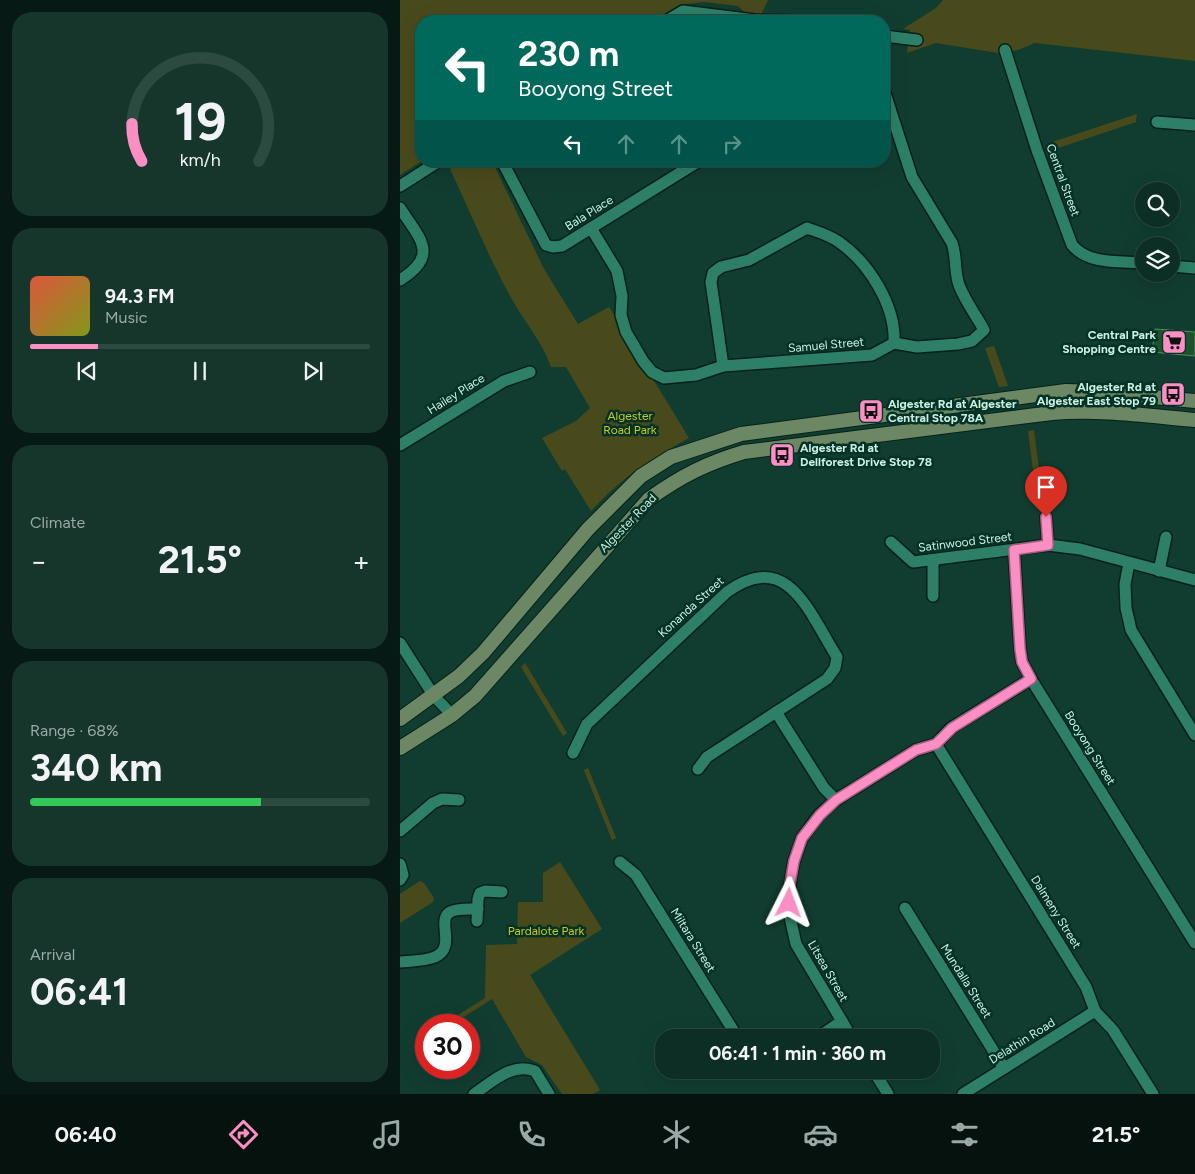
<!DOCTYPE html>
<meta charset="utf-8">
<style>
:root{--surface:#0d2e24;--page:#16362c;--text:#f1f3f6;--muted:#9aa8a6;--line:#2d4a41;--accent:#fb8fc4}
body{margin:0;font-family:Figtree,sans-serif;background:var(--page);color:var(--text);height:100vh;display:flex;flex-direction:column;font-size:19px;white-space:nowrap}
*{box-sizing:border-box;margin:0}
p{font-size:16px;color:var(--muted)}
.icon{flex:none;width:28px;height:28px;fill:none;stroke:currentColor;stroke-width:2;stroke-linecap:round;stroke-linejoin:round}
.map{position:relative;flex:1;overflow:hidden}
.side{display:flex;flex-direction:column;gap:12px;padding:12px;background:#071914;width:400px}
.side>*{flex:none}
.guide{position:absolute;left:15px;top:15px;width:475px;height:152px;border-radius:20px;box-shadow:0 5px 20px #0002,0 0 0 1px var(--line);background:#00695c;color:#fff;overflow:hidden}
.tools{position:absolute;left:735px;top:182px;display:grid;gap:10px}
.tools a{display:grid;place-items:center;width:45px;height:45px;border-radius:50%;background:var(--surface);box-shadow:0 5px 20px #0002,0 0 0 1px var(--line);font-size:25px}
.speed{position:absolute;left:15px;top:1014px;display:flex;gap:10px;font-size:25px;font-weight:700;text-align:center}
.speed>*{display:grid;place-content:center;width:65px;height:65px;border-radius:50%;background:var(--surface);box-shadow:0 5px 20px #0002,0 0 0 1px var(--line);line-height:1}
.speed .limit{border:8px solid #d22;background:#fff;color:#111}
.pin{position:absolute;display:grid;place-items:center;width:42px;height:42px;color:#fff;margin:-51px -21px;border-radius:50% 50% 50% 0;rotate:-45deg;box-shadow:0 0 5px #0007}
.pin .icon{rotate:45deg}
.me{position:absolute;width:55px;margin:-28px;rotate:3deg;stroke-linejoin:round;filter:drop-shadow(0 0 4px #0008)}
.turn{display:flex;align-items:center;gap:18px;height:105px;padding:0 20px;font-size:22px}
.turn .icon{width:65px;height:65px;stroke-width:2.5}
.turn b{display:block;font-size:35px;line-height:42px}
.lanes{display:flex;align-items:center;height:48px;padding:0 20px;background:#0003;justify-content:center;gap:25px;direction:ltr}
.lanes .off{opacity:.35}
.big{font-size:38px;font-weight:700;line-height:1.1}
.side .widget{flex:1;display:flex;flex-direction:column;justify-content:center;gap:8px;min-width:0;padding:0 18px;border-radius:20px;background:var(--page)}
.side .dial{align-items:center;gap:0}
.dial svg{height:130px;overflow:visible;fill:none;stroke:var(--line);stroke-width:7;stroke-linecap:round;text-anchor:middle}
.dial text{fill:var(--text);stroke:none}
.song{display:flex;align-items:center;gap:15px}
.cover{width:60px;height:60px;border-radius:8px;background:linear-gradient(135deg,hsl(10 70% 55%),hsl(70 70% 35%))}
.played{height:5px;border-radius:2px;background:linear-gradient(90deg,var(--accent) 20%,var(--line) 20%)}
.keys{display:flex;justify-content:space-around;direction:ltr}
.heat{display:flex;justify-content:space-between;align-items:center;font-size:28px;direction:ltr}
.charge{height:8px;border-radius:4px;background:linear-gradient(90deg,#34c759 68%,var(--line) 0)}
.trip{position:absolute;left:255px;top:1029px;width:285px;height:50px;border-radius:20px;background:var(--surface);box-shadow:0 5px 20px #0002,0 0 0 1px var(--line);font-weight:700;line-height:50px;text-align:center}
.tabs{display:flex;height:80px;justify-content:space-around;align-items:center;background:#05120e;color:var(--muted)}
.tabs .icon{width:35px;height:35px}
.tabs .active{color:var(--accent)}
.tabs b{font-size:22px;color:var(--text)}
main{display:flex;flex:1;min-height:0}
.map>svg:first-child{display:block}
.green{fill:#494a1c}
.building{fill:#1b542c;stroke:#548c60}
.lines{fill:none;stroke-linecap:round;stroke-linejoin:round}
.minor-casing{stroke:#072119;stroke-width:14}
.secondary-casing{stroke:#072119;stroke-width:16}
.minor{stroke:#2d8067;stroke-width:11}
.secondary{stroke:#6b8763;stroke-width:14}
.route-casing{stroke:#a35d7f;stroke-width:12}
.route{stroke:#fb8fc4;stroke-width:9}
.labels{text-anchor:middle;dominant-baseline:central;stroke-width:5;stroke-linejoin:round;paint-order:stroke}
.street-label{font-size:12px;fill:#caf0e1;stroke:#043226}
.poi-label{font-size:12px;font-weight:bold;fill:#caf0e1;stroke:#043226;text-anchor:end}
.park-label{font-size:12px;fill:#caca1b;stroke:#043226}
</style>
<main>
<section class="side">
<div class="widget dial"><svg viewBox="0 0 100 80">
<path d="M14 69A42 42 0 1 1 86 69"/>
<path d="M14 69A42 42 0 0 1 8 46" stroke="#fb8fc4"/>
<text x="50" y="56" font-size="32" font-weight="700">19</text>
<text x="50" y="72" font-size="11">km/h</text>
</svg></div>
<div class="widget">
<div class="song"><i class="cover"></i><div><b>94.3 FM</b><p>Music</p></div></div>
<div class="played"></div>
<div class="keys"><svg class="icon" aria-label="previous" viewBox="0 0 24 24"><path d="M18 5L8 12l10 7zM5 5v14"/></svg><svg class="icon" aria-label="pause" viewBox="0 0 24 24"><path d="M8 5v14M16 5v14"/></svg><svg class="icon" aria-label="next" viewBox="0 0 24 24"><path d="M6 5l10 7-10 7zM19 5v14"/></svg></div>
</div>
<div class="widget"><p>Climate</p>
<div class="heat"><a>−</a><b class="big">21.5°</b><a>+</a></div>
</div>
<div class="widget"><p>Range · 68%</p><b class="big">340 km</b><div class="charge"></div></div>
<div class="widget"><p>Arrival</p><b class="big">06:41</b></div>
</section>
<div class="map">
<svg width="795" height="1094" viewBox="0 0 795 1094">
<rect width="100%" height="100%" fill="#113d30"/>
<!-- green -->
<g class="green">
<polygon points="0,0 368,0 361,15 344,12 338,6 304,2 279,5 253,21 21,21 22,161 0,175"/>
<polygon points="543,0 795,0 795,61 635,43 618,50 598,53 536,43 507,53 510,30 503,29 536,8"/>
<polygon points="737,114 736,122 652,150 649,143"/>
<path d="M65,161H92L144,269L178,324L209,307L289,438C248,460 223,477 191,511L165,469L162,471L142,438L176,421L190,408L166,367H151C143,343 126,324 113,301C89,259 71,213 50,169Z"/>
<polygon points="594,346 608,386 599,387 585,348"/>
<polygon points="634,430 643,501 637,501 628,431"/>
<polygon points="125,663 167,733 163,736 121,667"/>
<polygon points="188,768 216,838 212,840 184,770"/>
<polygon points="160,862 202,929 130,975 200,1090 193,1094 162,1094 142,1065 126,1057 92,999 51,1025 42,1025 85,998 86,945 117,944 118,902 143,902 143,873"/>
<polygon points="20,881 24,883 34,898 33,902 0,923 0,894"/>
</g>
<!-- building -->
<polygon class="building" points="755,329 795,332 795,356 752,352"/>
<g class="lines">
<defs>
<g id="minor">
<polyline points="266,21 283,11 355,20 393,21"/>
<polyline points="484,36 517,40"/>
<path d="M605,50L637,150L672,245C689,265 719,261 744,263"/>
<polyline points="757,122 795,125"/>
<polyline points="102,161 146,245 153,247 162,246 299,161"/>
<polyline points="0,186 39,161"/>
<path d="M0,208C20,239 40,255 0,280"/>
<path d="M191,228L217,271L222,296L221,315L226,332L243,361L252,372L264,378L296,375L323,366L472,355L494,343L517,347L558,344L572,341L584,330C576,315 565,301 559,285C554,271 557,257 552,243L512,177L484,90"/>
<polyline points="771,266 795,268"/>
<path d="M323,366L311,282L313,273L321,267L349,260L407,228C418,232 429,235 439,242C469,263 496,306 494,343"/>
<polyline points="0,445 104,381 130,372"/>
<polyline points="646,517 648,545"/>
<polyline points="491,542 513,562 648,545 680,549 795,580"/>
<polyline points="614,550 620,649 622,662 631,679 795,943"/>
<polyline points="533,560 533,596"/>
<polyline points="729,563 725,584 726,608 731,630 795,735"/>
<polyline points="759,571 766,537"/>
<polyline points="0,643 34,696 52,715"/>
<polyline points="376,712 424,788 436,800"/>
<polyline points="536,744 686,987 695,1011 713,1030 753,1094"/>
<path d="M173,753L187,724L327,592C388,548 409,613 437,657L435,668L427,679L307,757L298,769"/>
<polyline points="0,831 33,803 42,799 59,800"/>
<polyline points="220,862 236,875 338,1038"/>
<polyline points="0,864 3,875 0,880"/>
<polyline points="505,908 604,1068"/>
<polyline points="77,921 78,899 80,893 85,891 102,892"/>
<path d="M0,962C11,961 25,961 35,957C57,947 36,920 50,912C57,908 70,909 78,909"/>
<polyline points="417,1038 442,1021"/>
<polyline points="452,1038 396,944 390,917 389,889 394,861 402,838 419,815 436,800 516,750 536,744 551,728 631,679"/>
<polyline points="473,1070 488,1094"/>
<path d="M74,1094C92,1082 112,1062 135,1071L149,1094"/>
<polyline points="563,1094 695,1011"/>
</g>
<g id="secondary">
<polyline points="0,719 59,676 83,653 188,529 241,476 271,457 341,434 666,391 702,392 795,401"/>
<path d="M0,748L52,715L75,696L249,499C281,476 307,463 344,452L652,413C700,409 748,416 795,420"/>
</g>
</defs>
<!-- minor casing -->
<use href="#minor" class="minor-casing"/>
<!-- secondary casing -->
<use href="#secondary" class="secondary-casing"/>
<!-- minor -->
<use href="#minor" class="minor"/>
<!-- secondary -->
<use href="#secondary" class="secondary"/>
</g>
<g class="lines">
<defs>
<polyline id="route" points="389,903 389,889 394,861 402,838 420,815 436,800 516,750 536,744 552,728 631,679 622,662 620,649 614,550 648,545 646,517"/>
</defs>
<!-- route casing -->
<use href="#route" class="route-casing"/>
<!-- route -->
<use href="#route" class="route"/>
</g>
<!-- icons -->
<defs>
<symbol id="supermarket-square" viewBox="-11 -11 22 22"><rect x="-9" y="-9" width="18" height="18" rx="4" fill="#fb8fc4" stroke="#043226"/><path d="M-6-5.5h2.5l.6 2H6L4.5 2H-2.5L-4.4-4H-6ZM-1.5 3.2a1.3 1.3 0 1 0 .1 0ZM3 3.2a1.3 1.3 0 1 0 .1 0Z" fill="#111"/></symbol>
<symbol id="bus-square" viewBox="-11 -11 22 22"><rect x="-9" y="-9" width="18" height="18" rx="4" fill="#fb8fc4" stroke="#043226"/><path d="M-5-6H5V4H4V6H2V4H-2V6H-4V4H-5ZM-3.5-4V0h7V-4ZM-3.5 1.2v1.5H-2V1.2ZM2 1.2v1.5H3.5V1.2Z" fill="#111"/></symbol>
</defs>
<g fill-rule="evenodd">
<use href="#supermarket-square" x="760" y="328" width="28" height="28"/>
<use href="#bus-square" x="759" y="380" width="28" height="28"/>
<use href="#bus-square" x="457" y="397" width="28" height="28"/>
<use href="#bus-square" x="368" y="441" width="28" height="28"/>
</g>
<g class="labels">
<!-- street labels -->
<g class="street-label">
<text transform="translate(663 180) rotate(70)">Central Street</text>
<text transform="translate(189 213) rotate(-32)">Bala Place</text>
<text transform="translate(426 345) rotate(-5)">Samuel Street</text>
<text transform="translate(56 394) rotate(-32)">Hailey Place</text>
<text transform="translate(228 523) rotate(-46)">Algester Road</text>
<text transform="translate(565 542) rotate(-7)">Satinwood Street</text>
<text transform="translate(291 607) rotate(-42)">Konanda Street</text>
<text transform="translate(690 748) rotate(58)">Booyong Street</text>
<text transform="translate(656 912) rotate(58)">Dalmeny Street</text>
<text transform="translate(293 940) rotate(58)">Miltara Street</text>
<text transform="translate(428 971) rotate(60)">Litsea Street</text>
<text transform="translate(566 981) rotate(58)">Mundalla Street</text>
<text transform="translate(622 1041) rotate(-32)">Delathin Road</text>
</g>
<!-- poi labels -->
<g class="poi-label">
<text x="756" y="335">Central Park<tspan x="756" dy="14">Shopping Centre</tspan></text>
<text x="756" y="387">Algester Rd at<tspan x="756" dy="14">Algester East Stop 79</tspan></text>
<text x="488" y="404" text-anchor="start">Algester Rd at Algester<tspan x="488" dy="14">Central Stop 78A</tspan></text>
<text x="400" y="448" text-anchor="start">Algester Rd at<tspan x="400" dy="14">Dellforest Drive Stop 78</tspan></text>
</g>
<!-- park labels -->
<g class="park-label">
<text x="230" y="416">Algester<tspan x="230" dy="14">Road Park</tspan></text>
<text x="146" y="931">Pardalote Park</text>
</g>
</g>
</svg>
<div class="tools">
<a><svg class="icon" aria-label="search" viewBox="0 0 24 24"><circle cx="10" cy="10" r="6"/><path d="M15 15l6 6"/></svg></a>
<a><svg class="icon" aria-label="layers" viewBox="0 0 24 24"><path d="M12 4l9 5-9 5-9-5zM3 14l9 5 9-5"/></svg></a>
</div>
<div class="speed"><div class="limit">30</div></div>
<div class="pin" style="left:646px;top:517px;background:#d93025"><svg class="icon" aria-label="arrive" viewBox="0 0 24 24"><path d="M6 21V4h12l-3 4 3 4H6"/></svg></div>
<svg class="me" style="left:389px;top:903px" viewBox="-20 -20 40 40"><path d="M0-17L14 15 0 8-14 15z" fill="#fb8fc4" stroke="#fff" stroke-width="4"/></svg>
<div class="trip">06:41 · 1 min · 360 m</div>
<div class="guide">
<div class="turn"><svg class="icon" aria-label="left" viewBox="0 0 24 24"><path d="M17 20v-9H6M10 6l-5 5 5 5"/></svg><div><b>230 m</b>Booyong Street</div></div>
<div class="lanes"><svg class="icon" aria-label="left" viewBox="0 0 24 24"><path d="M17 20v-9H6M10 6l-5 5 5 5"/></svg><svg class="icon off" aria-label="ahead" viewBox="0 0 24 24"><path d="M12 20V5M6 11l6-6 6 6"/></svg><svg class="icon off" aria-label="ahead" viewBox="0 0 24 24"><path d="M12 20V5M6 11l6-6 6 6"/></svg><svg class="icon off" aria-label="right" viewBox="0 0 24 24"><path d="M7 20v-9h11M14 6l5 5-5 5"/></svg></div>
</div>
</div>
</main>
<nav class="tabs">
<b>06:40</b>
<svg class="icon active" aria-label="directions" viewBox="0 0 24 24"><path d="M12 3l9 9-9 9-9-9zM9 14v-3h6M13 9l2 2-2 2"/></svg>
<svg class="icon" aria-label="music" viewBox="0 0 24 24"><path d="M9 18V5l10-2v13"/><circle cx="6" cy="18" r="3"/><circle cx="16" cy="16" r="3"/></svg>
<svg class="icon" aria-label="phone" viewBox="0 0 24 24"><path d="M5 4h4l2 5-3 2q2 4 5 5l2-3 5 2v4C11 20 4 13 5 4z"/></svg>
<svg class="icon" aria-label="climate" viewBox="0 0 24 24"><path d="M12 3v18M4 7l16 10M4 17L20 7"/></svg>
<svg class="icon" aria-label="car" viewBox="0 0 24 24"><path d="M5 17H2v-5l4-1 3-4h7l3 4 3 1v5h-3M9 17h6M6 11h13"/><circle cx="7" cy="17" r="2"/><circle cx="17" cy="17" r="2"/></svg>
<svg class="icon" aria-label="filters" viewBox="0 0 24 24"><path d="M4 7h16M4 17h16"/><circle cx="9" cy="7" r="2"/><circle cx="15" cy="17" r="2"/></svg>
<b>21.5°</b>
</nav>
